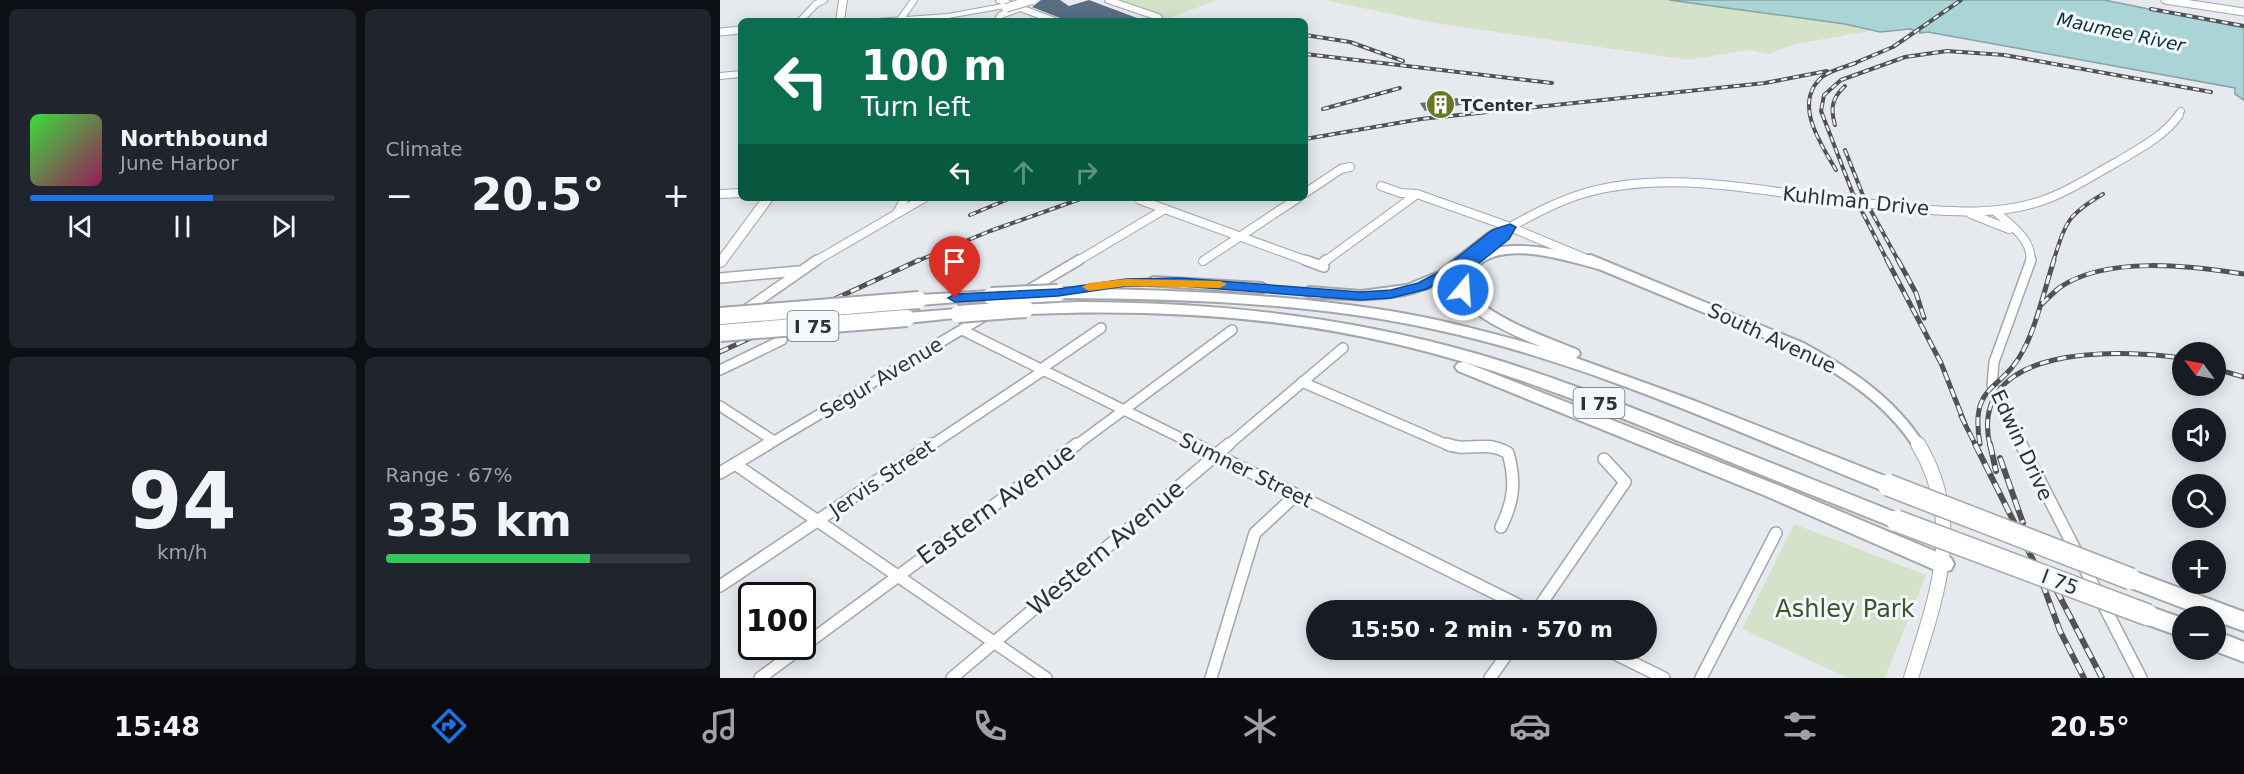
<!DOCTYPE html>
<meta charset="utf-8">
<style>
:root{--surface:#171b24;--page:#20242c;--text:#f1f3f6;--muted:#9ea1a6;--line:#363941;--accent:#1a73e8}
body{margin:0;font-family:"DejaVu Sans",sans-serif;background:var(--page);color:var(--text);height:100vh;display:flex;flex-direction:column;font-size:22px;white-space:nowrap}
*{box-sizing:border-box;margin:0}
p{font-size:20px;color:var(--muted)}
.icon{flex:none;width:33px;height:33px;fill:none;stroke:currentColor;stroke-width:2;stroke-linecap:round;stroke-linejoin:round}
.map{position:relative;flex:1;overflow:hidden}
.side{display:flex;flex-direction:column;gap:9px;padding:9px;background:#0d0f14;width:720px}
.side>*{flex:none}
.top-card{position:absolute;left:18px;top:18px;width:570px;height:183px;border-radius:9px;box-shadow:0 3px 15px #0003;background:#0b6e4f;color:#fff;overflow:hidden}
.needle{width:39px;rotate:302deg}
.buttons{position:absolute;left:1452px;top:342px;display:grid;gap:12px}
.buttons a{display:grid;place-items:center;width:54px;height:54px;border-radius:50%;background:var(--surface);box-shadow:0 3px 15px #0003;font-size:30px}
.speed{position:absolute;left:18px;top:582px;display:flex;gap:12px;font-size:30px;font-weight:700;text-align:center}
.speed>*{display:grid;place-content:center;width:78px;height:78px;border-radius:50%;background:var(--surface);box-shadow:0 3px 15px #0003;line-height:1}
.speed .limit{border:3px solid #111;border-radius:9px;background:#fff;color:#111}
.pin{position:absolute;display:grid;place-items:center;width:51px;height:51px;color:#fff;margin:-62px -26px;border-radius:50% 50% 50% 0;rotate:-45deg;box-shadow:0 0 6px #0007}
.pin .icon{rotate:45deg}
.me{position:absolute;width:66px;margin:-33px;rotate:18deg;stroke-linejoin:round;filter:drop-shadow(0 0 4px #0008)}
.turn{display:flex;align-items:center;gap:21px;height:126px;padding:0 24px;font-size:27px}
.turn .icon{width:78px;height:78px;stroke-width:2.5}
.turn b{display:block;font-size:42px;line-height:51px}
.lanes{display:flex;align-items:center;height:57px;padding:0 24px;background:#0003;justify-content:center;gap:30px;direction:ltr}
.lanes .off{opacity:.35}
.big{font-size:45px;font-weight:600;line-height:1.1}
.side .tile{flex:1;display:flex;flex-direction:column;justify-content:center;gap:9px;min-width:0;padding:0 21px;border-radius:9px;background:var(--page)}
.side .dial{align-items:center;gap:0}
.dial b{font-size:78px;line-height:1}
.song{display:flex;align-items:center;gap:18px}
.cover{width:72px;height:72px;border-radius:9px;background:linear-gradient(135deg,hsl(120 70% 55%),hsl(330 70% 35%))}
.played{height:6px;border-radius:3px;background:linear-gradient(90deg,var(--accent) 60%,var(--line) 60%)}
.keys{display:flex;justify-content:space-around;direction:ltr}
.heat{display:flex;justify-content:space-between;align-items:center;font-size:33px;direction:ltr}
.charge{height:9px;border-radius:4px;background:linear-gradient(90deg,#34c759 67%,var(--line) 0)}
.side .tiles{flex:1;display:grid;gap:9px;grid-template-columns:repeat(2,1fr)}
.trip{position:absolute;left:586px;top:600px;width:351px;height:60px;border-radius:30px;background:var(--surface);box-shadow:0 3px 15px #0003;font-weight:600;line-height:60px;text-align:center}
.tab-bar{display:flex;height:96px;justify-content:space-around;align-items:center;background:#090b0e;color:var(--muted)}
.tab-bar .icon{width:42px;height:42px}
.tab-bar .active{color:var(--accent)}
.tab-bar b{font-size:27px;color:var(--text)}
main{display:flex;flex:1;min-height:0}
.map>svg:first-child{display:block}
.green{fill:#d3e2c9}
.water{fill:#abd4d7;stroke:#86a3a6;stroke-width:1.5}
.building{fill:#586e83}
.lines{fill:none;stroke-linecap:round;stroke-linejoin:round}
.minor-far3-casing{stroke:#a3a7ab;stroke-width:8}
.minor-far2-casing{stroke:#a3a7ab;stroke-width:10}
.minor-far1-casing{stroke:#a3a7ab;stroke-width:12}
.minor-casing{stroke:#a3a7ab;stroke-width:14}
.tertiary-far3-casing{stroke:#a3a7ab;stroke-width:9}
.tertiary-far2-casing{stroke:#a3a7ab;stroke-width:10}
.tertiary-far1-casing{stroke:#a3a7ab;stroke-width:14}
.tertiary-casing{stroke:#a3a7ab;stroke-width:16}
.primary-casing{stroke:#a3a7ab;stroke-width:2}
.motorway-casing{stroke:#a3a7ab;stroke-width:4}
.minor-far3{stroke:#fff;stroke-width:6}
.minor-far2{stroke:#fff;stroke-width:8}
.minor-far1{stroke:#fff;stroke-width:9}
.minor{stroke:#fff;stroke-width:11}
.tertiary-far3{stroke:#fff;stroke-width:7}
.tertiary-far2{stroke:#fff;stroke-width:8}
.tertiary-far1{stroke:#fff;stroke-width:10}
.tertiary{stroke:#fff;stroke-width:14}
.primary{fill:#fff;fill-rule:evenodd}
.motorway{fill:#fff;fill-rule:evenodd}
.rail-far2-casing{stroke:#505254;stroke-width:4}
.rail-far1-casing{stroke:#505254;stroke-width:5}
.rail-casing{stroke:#505254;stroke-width:6}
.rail-far2{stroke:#f3f8fc;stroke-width:2;stroke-dasharray:6;stroke-linecap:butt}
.rail-far1{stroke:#f3f8fc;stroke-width:3;stroke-dasharray:9;stroke-linecap:butt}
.rail{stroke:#f3f8fc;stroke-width:4;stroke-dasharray:11;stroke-linecap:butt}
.minor-bridge-casing{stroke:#a3a7ab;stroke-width:10;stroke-linecap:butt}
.primary-bridge-casing{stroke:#a3a7ab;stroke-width:10;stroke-linecap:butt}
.motorway-bridge-far1-casing{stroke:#a3a7ab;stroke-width:20;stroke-linecap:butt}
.motorway-bridge-casing{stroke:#a3a7ab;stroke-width:24;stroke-linecap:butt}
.minor-bridge{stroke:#fff;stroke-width:8}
.primary-bridge{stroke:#fff;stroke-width:8}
.motorway-bridge-far1{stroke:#fff;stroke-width:16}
.motorway-bridge{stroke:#fff;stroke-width:21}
.route{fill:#1a73e8;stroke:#114b97;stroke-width:1.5}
.slow{fill:#f59e0b}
.labels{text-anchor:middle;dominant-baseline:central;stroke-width:6;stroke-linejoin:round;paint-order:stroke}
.far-poi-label{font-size:16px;font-weight:bold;fill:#2f3132;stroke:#f3f8fc;text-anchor:start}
.far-water-label{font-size:18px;font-style:italic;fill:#073034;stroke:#f3f8fc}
.shield{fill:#f3f8fc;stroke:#6a6d6f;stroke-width:1.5}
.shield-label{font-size:18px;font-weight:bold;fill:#2f3132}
.street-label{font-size:20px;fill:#2f3132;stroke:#f3f8fc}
.near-street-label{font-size:24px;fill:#2f3132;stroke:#f3f8fc}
.near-park-label{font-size:24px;fill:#3c5429;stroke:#f3f8fc}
</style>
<main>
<section class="side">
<div class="tiles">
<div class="tile">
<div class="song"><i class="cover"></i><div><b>Northbound</b><p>June Harbor</p></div></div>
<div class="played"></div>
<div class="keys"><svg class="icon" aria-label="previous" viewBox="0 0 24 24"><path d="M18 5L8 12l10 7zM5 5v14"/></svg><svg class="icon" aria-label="pause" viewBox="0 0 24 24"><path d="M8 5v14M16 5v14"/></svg><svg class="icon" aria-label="next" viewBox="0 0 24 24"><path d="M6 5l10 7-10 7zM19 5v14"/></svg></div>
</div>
<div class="tile"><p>Climate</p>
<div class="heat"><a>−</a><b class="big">20.5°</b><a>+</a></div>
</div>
<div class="tile dial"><b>94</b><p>km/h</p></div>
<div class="tile"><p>Range · 67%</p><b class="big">335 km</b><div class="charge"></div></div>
</div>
</section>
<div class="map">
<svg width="1524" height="678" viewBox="0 0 1524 678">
<rect width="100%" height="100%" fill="#e6eaef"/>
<!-- green -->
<g class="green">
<polygon points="387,0 497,0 444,20"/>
<polygon points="604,0 949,0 1125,24 1150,31 1075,44 1049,54 1028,50 969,60 715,23"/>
<polygon points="1074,524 1206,575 1165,678 1128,678 1022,629"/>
</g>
<!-- water -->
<polygon class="water" points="949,0 1384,0 1524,28 1524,100 1515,94 1515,88 1208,32 1200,33 1201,32 1190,29 1160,32 1125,24"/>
<!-- building -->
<g class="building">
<polygon points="321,0 340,0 349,6 369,0 425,21 348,21 312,7"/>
<polygon points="754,96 759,102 705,111 700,103"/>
</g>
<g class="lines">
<defs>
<g id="minor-far3">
<polyline points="279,0 335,21"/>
<polyline points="388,0 438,17 441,21"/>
<polyline points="180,20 194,0"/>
<polyline points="80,21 96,4 104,0"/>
<polyline points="277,21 281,15 300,8"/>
<polyline points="0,76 21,74"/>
<polyline points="1457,116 1461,111"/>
</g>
<g id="minor-far2">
<path d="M661,186L681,193L697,194L790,227C814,214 838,201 865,193C941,171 1025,188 1102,198"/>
<polyline points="585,193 621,169 630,167"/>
<polyline points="420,200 590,262"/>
<path d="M1187,208C1232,212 1280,216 1324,200C1350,191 1373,175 1397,162C1420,148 1443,137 1459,115"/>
<path d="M1275,211C1289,224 1314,240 1310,262"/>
<polyline points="177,213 185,198"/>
<polyline points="1251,214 1289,229"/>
<polyline points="483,261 578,198"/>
<polyline points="94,262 204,198"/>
<polyline points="356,262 445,209"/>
<polyline points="604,262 697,194"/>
</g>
<g id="minor-far1">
<polyline points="585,260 604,267"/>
<polyline points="600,265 606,260"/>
<polyline points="0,278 78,271"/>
<polyline points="305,292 359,260"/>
<polyline points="21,313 97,260"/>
<polyline points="242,330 477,446"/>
<polyline points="321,369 381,328"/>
<polyline points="0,370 62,340"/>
<polyline points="582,382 730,446"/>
<polyline points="0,406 54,441"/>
<polyline points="46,446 268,314"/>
<polyline points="210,446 324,370"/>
<polyline points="355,446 512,330"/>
<polyline points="507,446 623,348"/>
<polyline points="757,446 772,446"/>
<polyline points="1301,446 1272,385 1274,362 1311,260"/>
</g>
<g id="minor">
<polyline points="474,444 809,610"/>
<path d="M727,444C748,453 765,439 788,453C796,481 794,501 781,527"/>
<polyline points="1301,444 1421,678"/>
<polyline points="15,464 326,678"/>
<polyline points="0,473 48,444"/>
<polyline points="0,586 212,444"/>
<polyline points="817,610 905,482 884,459"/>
<polyline points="887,650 944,678"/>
<polyline points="40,678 357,444"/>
<polyline points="232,678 509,444"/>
<polyline points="491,678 535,533 576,495"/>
<polyline points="770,678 790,650"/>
<polyline points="981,678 1056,533"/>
</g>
<g id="tertiary-far3">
<polyline points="1445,0 1524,12"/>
<polyline points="0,32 21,30"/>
</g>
<g id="tertiary-far2">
<polyline points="0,194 21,193"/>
<polyline points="790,227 874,262"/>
</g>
<path id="tertiary-far1" d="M870,260L1080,347C1126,372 1170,400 1199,446"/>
<path id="tertiary" d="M1191,678C1216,598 1246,523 1198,444"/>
<g id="primary">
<polygon points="119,0 127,0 124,21 116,21"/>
<polygon points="282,4 286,6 285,8 228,18 153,21 157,19 228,14"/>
<polygon points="42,198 54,198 4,266 0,267 0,255"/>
</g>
<g id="motorway">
<path d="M790,223L795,224L797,227L795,230L764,250C809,239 849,253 892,264L894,267L887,271C852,263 784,237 756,268C749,276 748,285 753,294C769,317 831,339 858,350L860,354L856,358L975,401L1175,480L1178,485L1175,490L1168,492L1161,490C1015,431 868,362 713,329C590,302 463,299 338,298L330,293L338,288C445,290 551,293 657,309C713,317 768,332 822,347C798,337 720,307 738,272C699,299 653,302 607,298C599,298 587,299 581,292L589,287L641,291L687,285L718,272L767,234Z"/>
<polygon points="433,277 542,283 550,288 542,293 428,285 425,282"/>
<polygon points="271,291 279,296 277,299 199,305 191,300 199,295"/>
<path d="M359,302C496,302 630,317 761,355C839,378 915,409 991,439C1055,465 1120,490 1184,516L1187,521L1184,526L1177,529L1170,526C1105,500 1041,475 976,448C878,408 780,368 676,344C555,315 430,309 306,314L298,309L306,304Z"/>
<polygon points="238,309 244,311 246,314 244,317 187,323 179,318 187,313"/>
<polygon points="744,362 1060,486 1231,558 1234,564 1231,570 1223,572 1215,570 1046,496 738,371 735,367 738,363"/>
<polygon points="1411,570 1524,612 1524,631 1496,621 1496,616 1484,616 1403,585 1400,579 1403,573"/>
<polygon points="1428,606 1462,618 1462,637 1420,622 1417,615 1420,608"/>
<polygon points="1496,631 1524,642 1524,662 1492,650 1496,650"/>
</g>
</defs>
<!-- minor-far3 casing -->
<use href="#minor-far3" class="minor-far3-casing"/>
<!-- minor-far2 casing -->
<use href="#minor-far2" class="minor-far2-casing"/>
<!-- minor-far1 casing -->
<use href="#minor-far1" class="minor-far1-casing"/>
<!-- minor casing -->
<use href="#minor" class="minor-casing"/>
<!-- tertiary-far3 casing -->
<use href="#tertiary-far3" class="tertiary-far3-casing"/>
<!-- tertiary-far2 casing -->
<use href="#tertiary-far2" class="tertiary-far2-casing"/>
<!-- tertiary-far1 casing -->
<use href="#tertiary-far1" class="tertiary-far1-casing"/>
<!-- tertiary casing -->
<use href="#tertiary" class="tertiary-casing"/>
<!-- primary casing -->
<use href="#primary" class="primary-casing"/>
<!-- motorway casing -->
<use href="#motorway" class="motorway-casing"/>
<!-- minor-far3 -->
<use href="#minor-far3" class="minor-far3"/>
<!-- minor-far2 -->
<use href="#minor-far2" class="minor-far2"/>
<!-- minor-far1 -->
<use href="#minor-far1" class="minor-far1"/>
<!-- minor -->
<use href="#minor" class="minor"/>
<!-- tertiary-far3 -->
<use href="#tertiary-far3" class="tertiary-far3"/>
<!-- tertiary-far2 -->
<use href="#tertiary-far2" class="tertiary-far2"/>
<!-- tertiary-far1 -->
<use href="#tertiary-far1" class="tertiary-far1"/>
<!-- tertiary -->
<use href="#tertiary" class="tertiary"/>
<!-- primary -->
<use href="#primary" class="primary"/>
<!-- motorway -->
<use href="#motorway" class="motorway"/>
<defs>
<g id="rail-far2">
<polyline points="1431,9 1524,26"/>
<polyline points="585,35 630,42 683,61"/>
<polyline points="585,54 832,83"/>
<polyline points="1130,65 1173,47 1241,0"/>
<polyline points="603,109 680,88"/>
<path d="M1115,125C1110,108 1112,98 1125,86"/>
<polyline points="585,139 701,119 1045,83 1107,71"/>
<polyline points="1125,150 1144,198 1179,262"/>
<path d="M1116,170C1101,144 1072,103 1102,77C1111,70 1125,67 1136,63"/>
<polyline points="250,215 291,198"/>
<polyline points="195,262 270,231 363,198"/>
<polyline points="1168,262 1133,194 1101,111 1104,95 1121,80 1185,57 1227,51 1284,55 1491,92"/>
<path d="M1333,262C1346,222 1346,216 1383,194"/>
</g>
<g id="rail-far1">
<polyline points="1167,260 1221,363 1245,424"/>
<polyline points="1178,260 1196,293 1204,318"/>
<path d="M1322,304C1327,299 1333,293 1339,288C1386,255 1471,266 1524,274"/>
<polyline points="0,352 199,260"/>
<polyline points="1496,369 1524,377"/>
<polyline points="1241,416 1256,446"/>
<path d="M1260,444C1249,382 1282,393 1304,349C1317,325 1325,287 1334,260"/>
<path d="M1270,446C1246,343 1400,349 1462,358"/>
</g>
<g id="rail">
<polyline points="1255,444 1316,566 1340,631 1364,678"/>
<polyline points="1270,444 1276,471"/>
<polyline points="1280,458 1303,523"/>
<polyline points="1326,570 1382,678"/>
</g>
</defs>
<!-- rail-far2 casing -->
<use href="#rail-far2" class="rail-far2-casing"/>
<!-- rail-far1 casing -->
<use href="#rail-far1" class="rail-far1-casing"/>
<!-- rail casing -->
<use href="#rail" class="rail-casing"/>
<!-- rail-far2 -->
<use href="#rail-far2" class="rail-far2"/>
<!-- rail-far1 -->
<use href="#rail-far1" class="rail-far1"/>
<!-- rail -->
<use href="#rail" class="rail"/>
<defs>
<polyline id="minor-bridge" points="1102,198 1187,208"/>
<polyline id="primary-bridge" points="286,8 312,0"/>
<g id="motorway-bridge-far1">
<polyline points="271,296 338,293"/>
<polyline points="238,314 306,309"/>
<polyline points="0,316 199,300"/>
<polyline points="0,333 187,318"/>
</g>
<g id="motorway-bridge">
<polyline points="1168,485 1411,579"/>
<polyline points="1177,521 1428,615"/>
</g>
</defs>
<!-- minor-bridge casing -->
<use href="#minor-bridge" class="minor-bridge-casing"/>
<!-- primary-bridge casing -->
<use href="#primary-bridge" class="primary-bridge-casing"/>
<!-- motorway-bridge-far1 casing -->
<use href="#motorway-bridge-far1" class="motorway-bridge-far1-casing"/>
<!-- motorway-bridge casing -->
<use href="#motorway-bridge" class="motorway-bridge-casing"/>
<!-- minor-bridge -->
<use href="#minor-bridge" class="minor-bridge"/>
<!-- primary-bridge -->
<use href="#primary-bridge" class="primary-bridge"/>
<!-- motorway-bridge-far1 -->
<use href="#motorway-bridge-far1" class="motorway-bridge-far1"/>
<!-- motorway-bridge -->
<use href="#motorway-bridge" class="motorway-bridge"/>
</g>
<!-- route -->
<polygon class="route" points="790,224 796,227 789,239 752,269 749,277 749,290 743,294 737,290 736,277 742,266 728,277 707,289 671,298 640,300 461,286 406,286 338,296 235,302 228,298 235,294 338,289 406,279 461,278 640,292 671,290 698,283 719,272 772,230"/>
<!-- slow -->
<polygon class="slow" points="406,279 500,281 507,284 500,288 406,286 369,291 362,287 369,283"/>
<!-- icons -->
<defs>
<symbol id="building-disc" viewBox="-11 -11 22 22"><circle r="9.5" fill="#6c7621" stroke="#f3f8fc"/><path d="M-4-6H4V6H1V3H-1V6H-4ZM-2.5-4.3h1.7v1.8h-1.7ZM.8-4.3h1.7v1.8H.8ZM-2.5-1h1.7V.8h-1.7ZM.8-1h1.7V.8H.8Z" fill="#fff"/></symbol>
</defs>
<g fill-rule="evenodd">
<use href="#building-disc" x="704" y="88" width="33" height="33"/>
</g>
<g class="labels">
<!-- far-poi labels -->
<g class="far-poi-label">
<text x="741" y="105">TCenter</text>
</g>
<!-- far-water labels -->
<g class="far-water-label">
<text transform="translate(1401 32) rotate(12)">Maumee River</text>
</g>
<!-- shield labels -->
<g class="shield">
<rect x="67.5" y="311" width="51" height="30" rx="4.5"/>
<rect x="853.5" y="388" width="51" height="30" rx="4.5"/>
</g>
<g class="shield-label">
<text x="93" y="326">I 75</text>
<text x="879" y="403">I 75</text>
</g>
<!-- street labels -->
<g class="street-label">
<text transform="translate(1136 201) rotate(6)">Kuhlman Drive</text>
<text transform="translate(1052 338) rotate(25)">South Avenue</text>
<text transform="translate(161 378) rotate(-31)">Segur Avenue</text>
<text transform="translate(1302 445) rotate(65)">Edwin Drive</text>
<text transform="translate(526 470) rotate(26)">Sumner Street</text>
<text transform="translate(162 478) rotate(-34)">Jervis Street</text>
<text transform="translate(1340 582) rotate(21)">I 75</text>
</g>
<!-- near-street labels -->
<g class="near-street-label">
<text transform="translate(276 504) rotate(-36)">Eastern Avenue</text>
<text transform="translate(386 548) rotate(-40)">Western Avenue</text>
</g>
<!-- near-park labels -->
<g class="near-park-label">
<text x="1125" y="609">Ashley Park</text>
</g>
</g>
</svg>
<div class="buttons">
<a><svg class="needle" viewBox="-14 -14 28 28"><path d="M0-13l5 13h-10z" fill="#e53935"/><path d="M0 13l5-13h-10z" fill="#9ea1a6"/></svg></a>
<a><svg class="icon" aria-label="sound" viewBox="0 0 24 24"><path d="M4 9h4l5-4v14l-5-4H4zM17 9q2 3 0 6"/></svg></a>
<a><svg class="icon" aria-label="search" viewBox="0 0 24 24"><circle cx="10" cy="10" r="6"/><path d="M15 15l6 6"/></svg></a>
<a>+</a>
<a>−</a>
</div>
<div class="speed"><div class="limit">100</div></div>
<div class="pin" style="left:235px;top:298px;background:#d93025"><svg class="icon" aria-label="arrive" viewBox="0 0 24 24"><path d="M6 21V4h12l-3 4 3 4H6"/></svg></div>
<svg class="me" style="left:743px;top:290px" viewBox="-20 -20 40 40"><circle r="17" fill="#1a73e8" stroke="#fff" stroke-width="3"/><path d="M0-11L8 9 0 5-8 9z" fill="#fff"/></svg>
<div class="trip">15:50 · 2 min · 570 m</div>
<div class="top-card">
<div class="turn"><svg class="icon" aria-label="left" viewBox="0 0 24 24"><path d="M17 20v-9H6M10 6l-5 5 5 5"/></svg><div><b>100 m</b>Turn left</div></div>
<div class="lanes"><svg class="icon" aria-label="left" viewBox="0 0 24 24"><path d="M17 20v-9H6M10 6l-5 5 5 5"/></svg><svg class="icon off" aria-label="ahead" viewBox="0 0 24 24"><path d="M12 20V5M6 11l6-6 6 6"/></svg><svg class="icon off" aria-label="right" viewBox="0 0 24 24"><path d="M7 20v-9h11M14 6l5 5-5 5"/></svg></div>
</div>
</div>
</main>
<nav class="tab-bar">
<b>15:48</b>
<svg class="icon active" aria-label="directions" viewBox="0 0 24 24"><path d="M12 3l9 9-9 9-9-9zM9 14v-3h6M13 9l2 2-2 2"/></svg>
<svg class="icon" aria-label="music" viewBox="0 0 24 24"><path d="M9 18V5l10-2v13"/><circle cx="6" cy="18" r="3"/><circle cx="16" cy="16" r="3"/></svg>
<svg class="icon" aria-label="phone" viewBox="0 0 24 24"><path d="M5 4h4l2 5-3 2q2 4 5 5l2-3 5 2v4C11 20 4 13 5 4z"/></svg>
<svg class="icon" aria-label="climate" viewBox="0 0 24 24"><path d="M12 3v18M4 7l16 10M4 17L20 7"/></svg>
<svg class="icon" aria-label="car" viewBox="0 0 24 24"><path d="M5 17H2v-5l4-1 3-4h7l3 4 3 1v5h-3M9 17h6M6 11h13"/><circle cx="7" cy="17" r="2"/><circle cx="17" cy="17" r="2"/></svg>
<svg class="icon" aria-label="filters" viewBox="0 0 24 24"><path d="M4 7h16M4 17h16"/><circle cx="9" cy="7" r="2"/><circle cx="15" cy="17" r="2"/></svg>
<b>20.5°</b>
</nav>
